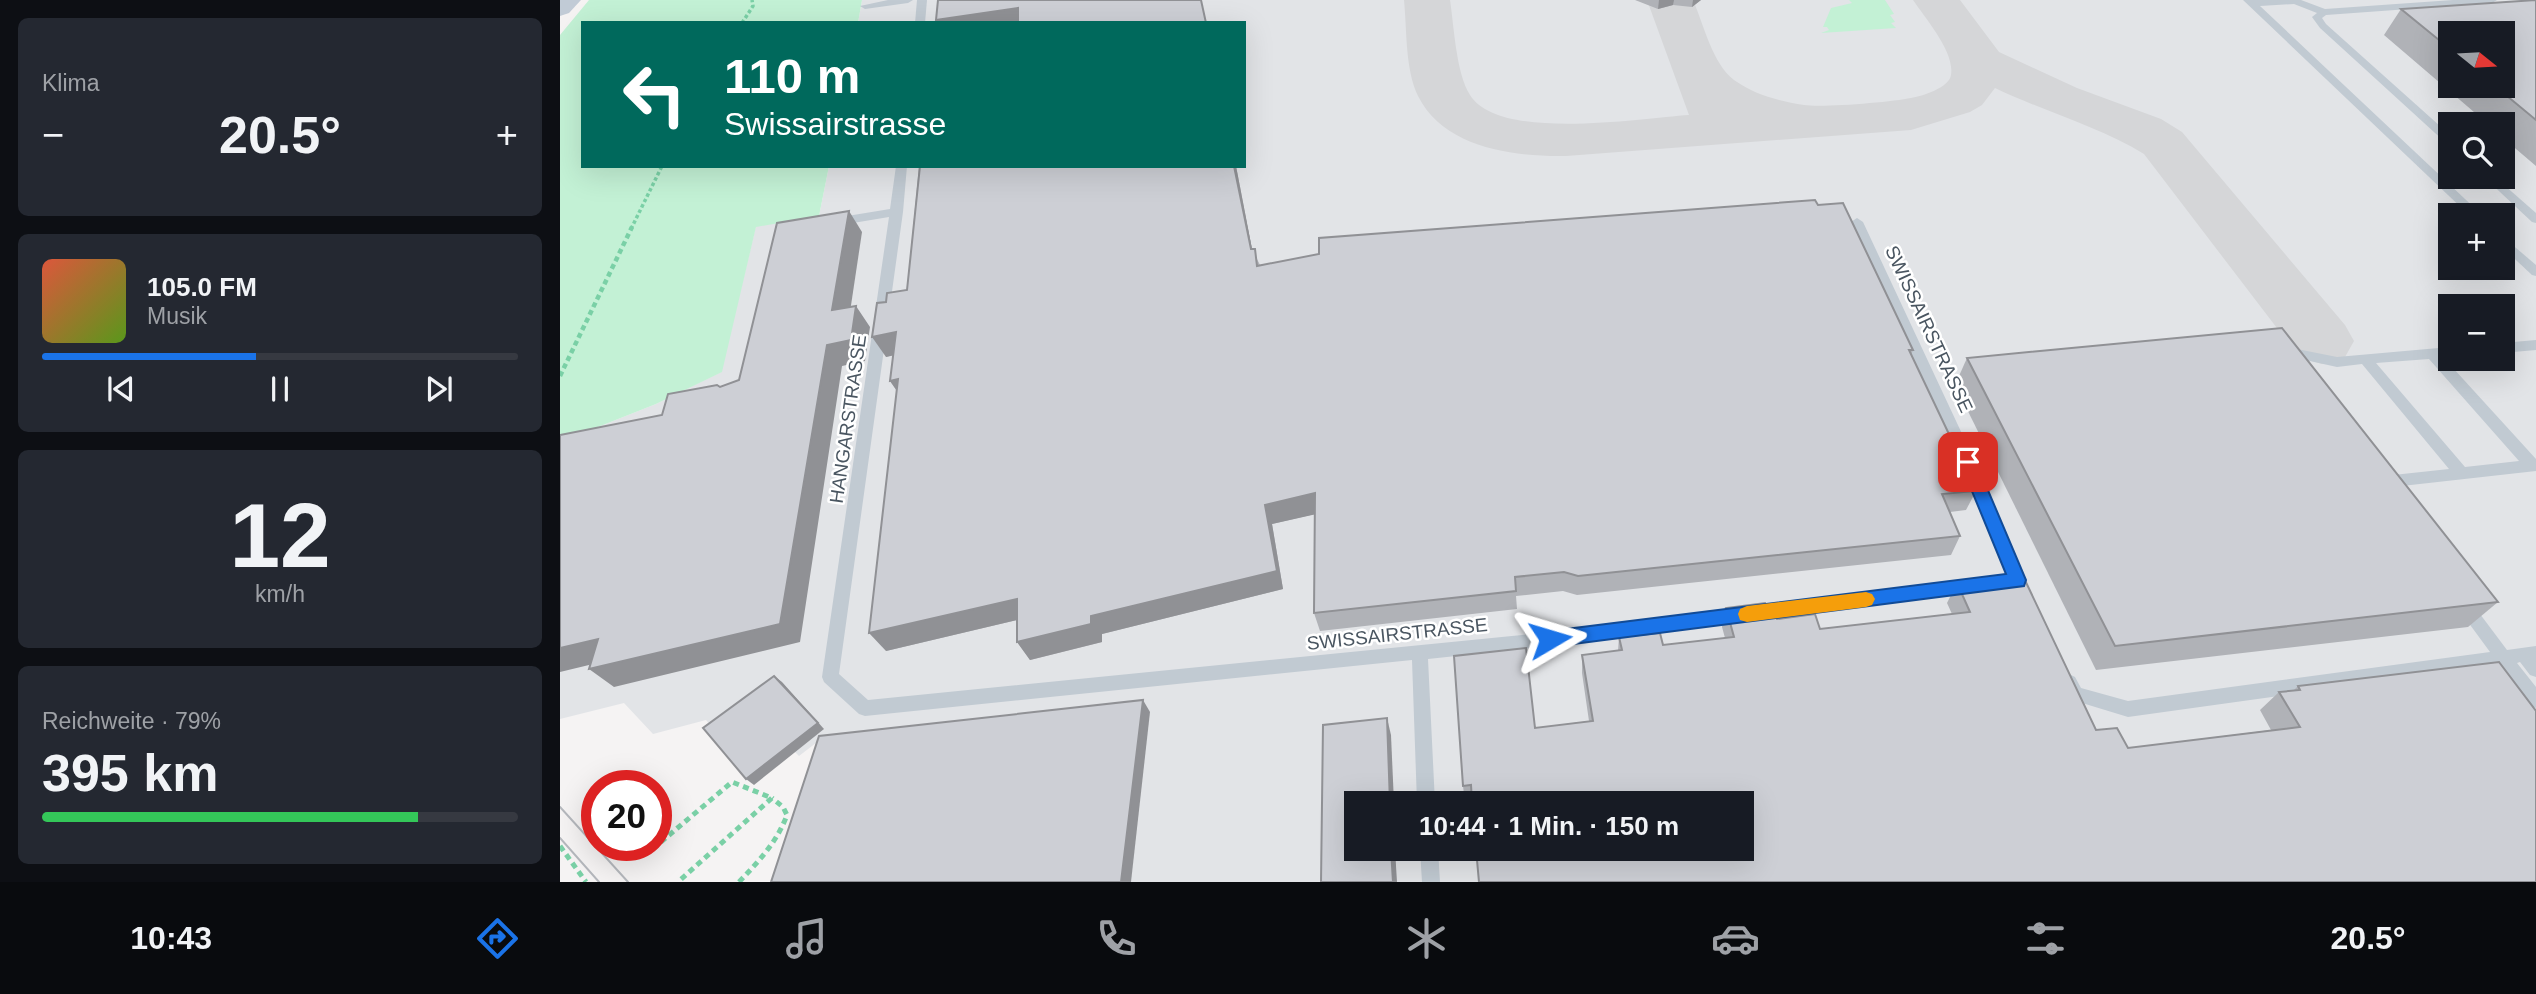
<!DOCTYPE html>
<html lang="de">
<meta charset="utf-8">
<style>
:root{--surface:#171b24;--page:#242831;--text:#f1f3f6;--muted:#9ea1a6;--line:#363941;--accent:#1a73e8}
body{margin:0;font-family:Helvetica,sans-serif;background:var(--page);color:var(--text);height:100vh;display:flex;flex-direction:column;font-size:26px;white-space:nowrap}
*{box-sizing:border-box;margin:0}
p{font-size:23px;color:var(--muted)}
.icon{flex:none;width:38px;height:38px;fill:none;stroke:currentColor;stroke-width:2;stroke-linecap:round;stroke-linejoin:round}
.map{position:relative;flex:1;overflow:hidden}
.side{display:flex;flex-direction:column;gap:18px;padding:18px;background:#0d0f14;width:560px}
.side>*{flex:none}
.banner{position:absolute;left:21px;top:21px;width:665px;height:147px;border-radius:0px;box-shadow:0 7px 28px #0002;background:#00695c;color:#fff;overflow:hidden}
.needle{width:46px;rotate:108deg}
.buttons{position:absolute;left:1878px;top:21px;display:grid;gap:14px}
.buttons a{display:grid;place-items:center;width:77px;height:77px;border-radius:0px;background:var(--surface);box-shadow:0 7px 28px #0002;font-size:35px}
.speed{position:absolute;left:21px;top:770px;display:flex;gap:14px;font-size:35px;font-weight:700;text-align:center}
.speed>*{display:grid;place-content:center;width:91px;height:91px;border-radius:50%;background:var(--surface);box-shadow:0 7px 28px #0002;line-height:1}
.speed .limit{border:10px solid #d22;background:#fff;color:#111}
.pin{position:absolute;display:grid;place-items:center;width:60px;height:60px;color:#fff;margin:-30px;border-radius:14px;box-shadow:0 4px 10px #0006}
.me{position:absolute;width:77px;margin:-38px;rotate:83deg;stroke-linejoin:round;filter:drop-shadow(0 0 5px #0008)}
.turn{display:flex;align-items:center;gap:24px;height:147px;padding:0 28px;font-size:32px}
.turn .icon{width:91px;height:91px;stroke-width:2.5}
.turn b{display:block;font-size:49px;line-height:60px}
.big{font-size:52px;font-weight:800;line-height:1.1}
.side .widget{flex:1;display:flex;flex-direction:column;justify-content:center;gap:10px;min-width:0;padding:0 24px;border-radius:10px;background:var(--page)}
.side .dial{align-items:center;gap:0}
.dial b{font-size:91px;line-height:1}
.song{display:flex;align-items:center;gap:21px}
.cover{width:84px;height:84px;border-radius:10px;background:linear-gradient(135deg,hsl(10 70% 55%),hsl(90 70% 35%))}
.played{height:7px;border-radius:4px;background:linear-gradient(90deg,var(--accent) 45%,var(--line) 45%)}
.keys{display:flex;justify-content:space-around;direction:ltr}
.heat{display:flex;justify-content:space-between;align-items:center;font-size:38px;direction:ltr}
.charge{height:10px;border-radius:5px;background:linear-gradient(90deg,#34c759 79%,var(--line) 0)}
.trip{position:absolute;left:784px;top:791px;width:410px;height:70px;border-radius:0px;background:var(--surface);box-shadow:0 7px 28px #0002;font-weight:800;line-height:70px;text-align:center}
.menu{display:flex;height:112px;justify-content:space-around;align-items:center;background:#090b0e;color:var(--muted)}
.menu .icon{width:49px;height:49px}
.menu .on{color:var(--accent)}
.menu b{font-size:32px;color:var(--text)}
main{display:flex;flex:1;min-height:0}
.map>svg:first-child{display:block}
.airport{fill:#e2e4e7;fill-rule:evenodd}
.green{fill:#c3f1d5}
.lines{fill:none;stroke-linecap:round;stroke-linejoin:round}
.taxiway{fill:#d5d6d8;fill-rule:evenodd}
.path-far2{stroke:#7ad0a6;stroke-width:3.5;stroke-dasharray:3.5 2.5;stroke-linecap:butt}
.path-far1{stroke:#7ad0a6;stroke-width:4.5;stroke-dasharray:5 3.5;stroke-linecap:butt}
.path{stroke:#7ad0a6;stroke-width:5;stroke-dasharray:6 4.5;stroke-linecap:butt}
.lane{fill:#c1cad2;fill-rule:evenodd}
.secondary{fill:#c1cbd6;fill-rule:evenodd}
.tram{stroke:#b5b8bd;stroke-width:2}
.wall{fill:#b0b2b7;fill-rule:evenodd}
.shaded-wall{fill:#909195}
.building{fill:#cdcfd5;stroke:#909195;stroke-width:2}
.route{fill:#1a73e8;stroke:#114b97;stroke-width:2}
.slow{fill:#f59e0b}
.labels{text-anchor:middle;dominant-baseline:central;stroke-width:5;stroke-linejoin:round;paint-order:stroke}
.street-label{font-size:19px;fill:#4a5661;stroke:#fff}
</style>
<main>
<section class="side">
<div class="widget"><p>Klima</p>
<div class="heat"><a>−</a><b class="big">20.5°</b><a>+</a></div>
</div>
<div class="widget">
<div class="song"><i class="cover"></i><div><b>105.0 FM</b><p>Musik</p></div></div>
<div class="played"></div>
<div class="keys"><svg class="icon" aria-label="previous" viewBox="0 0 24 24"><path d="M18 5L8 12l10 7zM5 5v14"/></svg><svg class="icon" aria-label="pause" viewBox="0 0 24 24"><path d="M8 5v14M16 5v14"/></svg><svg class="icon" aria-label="next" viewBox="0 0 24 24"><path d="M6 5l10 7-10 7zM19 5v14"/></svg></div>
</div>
<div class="widget dial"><b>12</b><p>km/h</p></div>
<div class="widget"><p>Reichweite · 79%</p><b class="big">395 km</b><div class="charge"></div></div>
</section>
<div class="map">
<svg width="1976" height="882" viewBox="0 0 1976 882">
<rect width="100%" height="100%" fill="#f5f3f3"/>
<!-- airport -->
<path class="airport" d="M302,0H1976V882H230L265,736L239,756L235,752L155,731L146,720L93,734L64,703L0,719V442L96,404L161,372L196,226L259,216L269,166H684V23H298ZM1890,33H1942V86H1890ZM1890,124H1942V177H1890ZM1890,215H1942V268H1890ZM1890,306H1942V359H1890ZM796,803H1181V849H796Z"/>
<!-- green -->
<g class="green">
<polygon points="29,0 302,0 298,23 23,23 23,166 269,166 259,216 196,227 162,372 96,404 0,442 0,35"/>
<polygon points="1289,0 1325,0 1334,14 1330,15 1335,22 1331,23 1336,28 1261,33 1269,30 1267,27 1263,27 1271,8 1292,3"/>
</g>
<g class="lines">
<!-- taxiway -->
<path class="taxiway" d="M844,0H890C894,26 896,73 910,95C939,142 1081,118 1129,115L1087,0H1133C1144,25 1152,63 1174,80C1195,95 1219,101 1244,105C1262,108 1332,102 1351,98C1362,96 1389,88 1391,75C1395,52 1365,18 1353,0H1400L1439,52L1517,88L1601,119L1622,132L1785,325L1794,341L1785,357L1762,364L1739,357L1584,154C1540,127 1483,111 1435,88L1422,105L1410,112L1351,130L1006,156C954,157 884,148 858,96C845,69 847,30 844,0Z"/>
<!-- path-far2 -->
<g class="path-far2">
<polyline points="182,23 193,6 192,0"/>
<polyline points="71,229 102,166"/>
</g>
<!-- path-far1 -->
<polyline class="path-far1" points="0,376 72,227"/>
<!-- path -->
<g class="path">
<polyline points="93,845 95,847 172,782 212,798 118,882"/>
<polyline points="0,846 26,882"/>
<path d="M179,882C199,861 217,842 227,815L223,807L212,798"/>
</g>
<!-- lane -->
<g class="lane">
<polygon points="328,0 353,0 348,3 305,9 300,6"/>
<polygon points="357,0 367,0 365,23 355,23"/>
<polygon points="1683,0 1741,0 1765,9 1893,0 1937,0 1932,3 1766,15 1762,18 1766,24 1890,135 1890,144 1886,143 1760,28 1752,17 1757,13 1734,4 1700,6 1922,215 1909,215"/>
<polygon points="336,166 347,166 343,212 279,674 308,700 962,635 1411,579 1417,581 1419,586 1417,591 1411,593 962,649 868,659 875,803 857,803 852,660 305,716 299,714 264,682 262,677 329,217 275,226 269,222 275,218 330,209"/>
<polygon points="1924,177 1935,177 1976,213 1976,223 1972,222"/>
<polygon points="1297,218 1303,222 1411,453 1409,457 1415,462 1465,580 1462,585 1445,589 1440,587 1437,582 1440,577 1447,575 1401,462 1403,458 1397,453 1291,222"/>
<polygon points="1942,236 1976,265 1976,276 1972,275 1942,247"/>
<polygon points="1976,340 1976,350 1942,353 1942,343"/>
<path d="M1727,347L1777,357L1890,347V357H1883L1976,459V471L1824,488L1819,486L1817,482L1819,478L1824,476L1889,469L1802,364L1777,367L1722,355L1720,352ZM1869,359L1959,461L1905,467L1816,363Z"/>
<polygon points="1905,600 1911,602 1947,650 1976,646 1976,677 1970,675 1960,662 1957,663 1976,687 1976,708 1970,705 1940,665 1568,717 1509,699 1501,682 1503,677 1509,674 1515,677 1521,688 1568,701 1930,652 1897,607 1899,602"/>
<polygon points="860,849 878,849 880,882 862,882"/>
</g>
<!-- secondary -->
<polygon class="secondary" points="0,0 21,0 9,13 0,16"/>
<!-- tram -->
<g class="tram">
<polyline points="0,807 68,882"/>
<polyline points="0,838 39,882"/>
</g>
</g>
<!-- wall -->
<g class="wall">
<polygon points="1075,0 1141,0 1132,7 1113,5 1098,9"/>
<path d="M1976,0V166L1942,137V124H1928L1824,35L1841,9ZM1890,33L1942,86H1890Z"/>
<polygon points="359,166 676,166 692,249 700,265 1258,205 1353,350 1351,355 1416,491 1406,510 1390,512 1400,536 1391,555 1017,595 1003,591 956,596 957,609 760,631 754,613 755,514 712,524 723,589 542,634 542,642 470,660 457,642 457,620 326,651 337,391 330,381 333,355 326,357 326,302 347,290"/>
<polygon points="1407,358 1938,602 1908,627 1536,670 1395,385"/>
<polygon points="1397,583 1536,730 1568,748 1711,730 1700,710 1719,692 1734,690 1738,686 1976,882 912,802 905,802 903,786 975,728 1029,721 1022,673 1022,655 1058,651 1059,637 1103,645 1165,638 1162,627 1166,608 1209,616 1217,619 1260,629 1392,614 1387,603"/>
</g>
<!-- shaded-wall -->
<g class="shaded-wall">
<polygon points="1099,0 1114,0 1113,5 1098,9"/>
<polygon points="1133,0 1141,0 1132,7"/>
<polygon points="458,8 464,23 377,23 376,20"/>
<polygon points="674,166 676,166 696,270 691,249"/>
<polygon points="289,211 302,232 287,332 272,310"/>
<polygon points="296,306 310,327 305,361 282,366 240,642 54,687 29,669"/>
<polygon points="336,332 349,352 326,357 312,337"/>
<polygon points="338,379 344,401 330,381"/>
<polygon points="755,493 761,513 712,524 723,589 542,634 542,642 470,660 457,642 531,616 705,505"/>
<polygon points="457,599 470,617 326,651 309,633"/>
<polygon points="38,639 62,657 0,672 0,648"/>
<polygon points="214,676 222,682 264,729 194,785 186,779"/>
<polygon points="583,700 590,712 571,882 561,882"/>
<polygon points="827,718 831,735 834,803 830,803"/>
<polygon points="831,849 835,849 837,882 833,882"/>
</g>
<!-- building -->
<g class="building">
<polygon points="378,0 641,0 646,23 458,23 458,8 376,20"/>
<polygon points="1976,0 1976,120 1935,86 1942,86 1942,33 1890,33 1890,49 1841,9"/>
<polygon points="360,166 674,166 691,249 695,249 697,266 759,254 759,238 1255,200 1258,205 1283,203 1353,350 1349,350 1416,491 1382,494 1400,536 1018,576 1004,572 955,577 956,591 754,613 755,493 705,505 717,571 531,616 531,624 457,642 457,599 309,633 338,379 330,381 336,332 312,337 317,303 326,302 327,293 347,290"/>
<polygon points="289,211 272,310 296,306 291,340 267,345 220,624 29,669 38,639 0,648 0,435 102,415 108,394 157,385 160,387 179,380 217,223"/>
<polygon points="1722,328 1938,602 1555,646 1407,358"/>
<polygon points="1463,576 1536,730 1557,728 1568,748 1740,727 1719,692 1740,690 1738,686 1939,662 1976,711 1976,882 919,882 916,849 1181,849 1181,803 912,803 911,785 903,786 894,656 966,648 975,728 1033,721 1022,655 1062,650 1059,637 1100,633 1103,645 1174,637 1166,608 1205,603 1209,616 1215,615 1217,619 1255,614 1260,629 1410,612 1397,583"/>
<polygon points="214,676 258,723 186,779 143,728"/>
<polygon points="583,700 561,882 211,882 259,736"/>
<polygon points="827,718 830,803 796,803 796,849 831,849 833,882 761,882 763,725"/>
</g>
<!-- route -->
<polygon class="route" points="1408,455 1416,462 1466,580 1464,586 990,647 983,644 981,639 983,633 990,631 1446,574 1400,462"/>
<!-- slow -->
<polygon class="slow" points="1306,592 1312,594 1315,599 1312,605 1306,607 1187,622 1180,620 1178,614 1180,609 1187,606"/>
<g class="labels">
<!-- street labels -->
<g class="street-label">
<text transform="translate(1369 329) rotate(65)">SWISSAIRSTRASSE</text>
<text transform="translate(288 419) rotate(-82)">HANGARSTRASSE</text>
<text transform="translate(837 634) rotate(-6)">SWISSAIRSTRASSE</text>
</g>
</g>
</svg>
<div class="buttons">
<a><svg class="needle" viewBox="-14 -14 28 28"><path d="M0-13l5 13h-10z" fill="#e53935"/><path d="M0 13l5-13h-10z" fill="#9ea1a6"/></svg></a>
<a><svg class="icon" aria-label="search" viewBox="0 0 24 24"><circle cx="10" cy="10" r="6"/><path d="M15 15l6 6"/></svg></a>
<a>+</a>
<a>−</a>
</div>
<div class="speed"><div class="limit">20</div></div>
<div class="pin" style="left:1408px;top:462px;background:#d93025"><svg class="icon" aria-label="arrive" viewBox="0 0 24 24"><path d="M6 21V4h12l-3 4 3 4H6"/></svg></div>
<svg class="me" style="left:990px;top:639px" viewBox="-20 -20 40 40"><path d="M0-17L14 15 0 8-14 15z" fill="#1a73e8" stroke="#fff" stroke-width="4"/></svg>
<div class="trip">10:44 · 1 Min. · 150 m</div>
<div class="banner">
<div class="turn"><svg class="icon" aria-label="left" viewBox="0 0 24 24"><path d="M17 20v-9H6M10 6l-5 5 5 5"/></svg><div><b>110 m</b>Swissairstrasse</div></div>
</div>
</div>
</main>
<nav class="menu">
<b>10:43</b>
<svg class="icon on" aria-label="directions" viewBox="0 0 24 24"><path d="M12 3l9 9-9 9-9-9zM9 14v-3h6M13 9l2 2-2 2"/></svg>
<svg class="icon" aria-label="music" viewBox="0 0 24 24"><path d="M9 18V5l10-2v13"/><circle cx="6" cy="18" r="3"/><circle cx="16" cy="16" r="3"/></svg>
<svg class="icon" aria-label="phone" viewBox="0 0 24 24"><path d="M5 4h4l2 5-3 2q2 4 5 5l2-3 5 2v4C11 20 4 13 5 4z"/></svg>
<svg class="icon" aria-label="climate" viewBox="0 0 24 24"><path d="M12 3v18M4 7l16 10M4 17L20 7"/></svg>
<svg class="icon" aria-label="car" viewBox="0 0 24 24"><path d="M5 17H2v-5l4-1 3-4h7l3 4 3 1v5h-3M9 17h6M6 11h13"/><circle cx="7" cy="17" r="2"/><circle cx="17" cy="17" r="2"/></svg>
<svg class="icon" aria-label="filters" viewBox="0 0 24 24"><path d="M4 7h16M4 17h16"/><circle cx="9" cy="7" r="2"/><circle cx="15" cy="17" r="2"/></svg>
<b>20.5°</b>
</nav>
